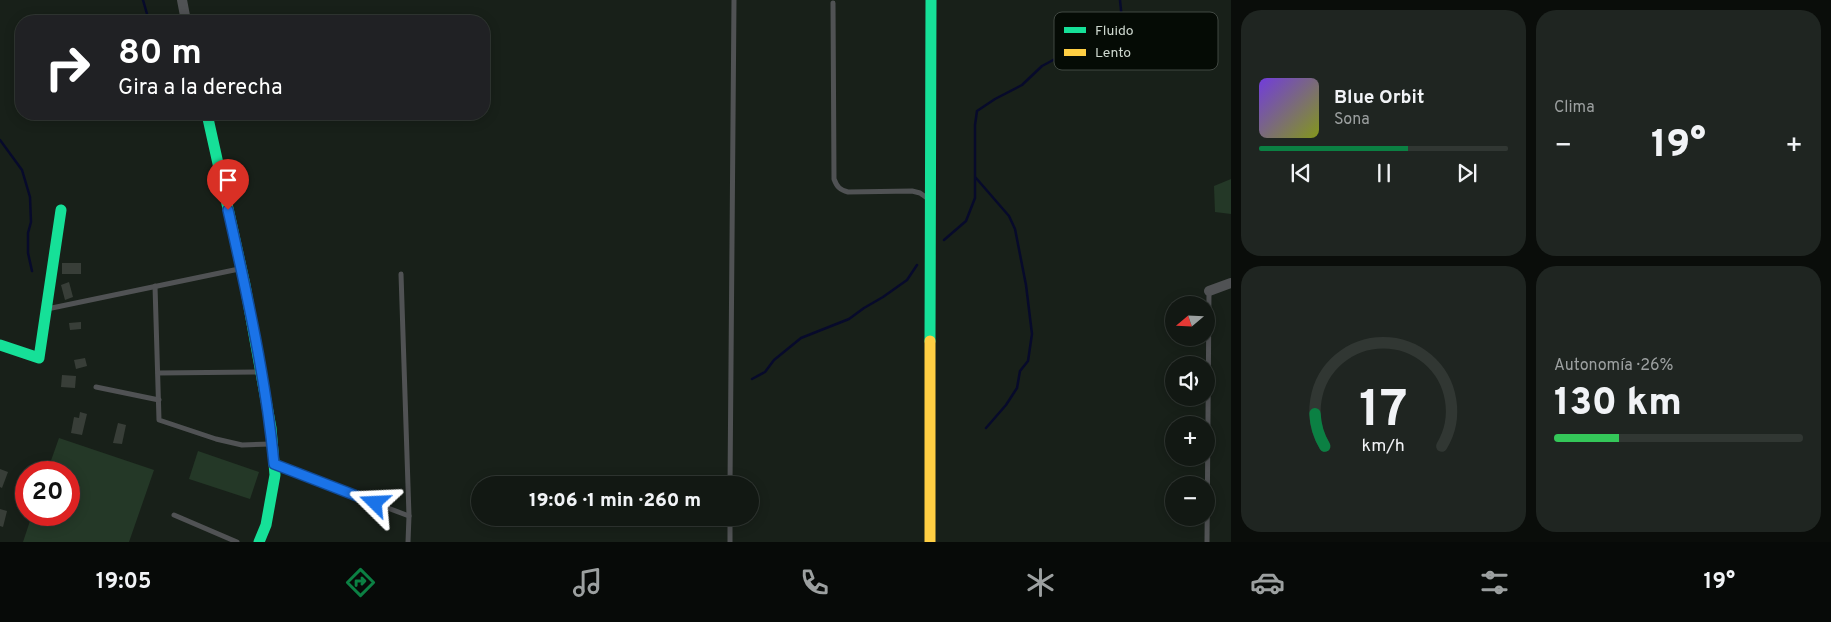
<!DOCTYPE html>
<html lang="es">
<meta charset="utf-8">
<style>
:root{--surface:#121813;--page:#1f2521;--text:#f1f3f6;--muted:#9ca0a0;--line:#313733;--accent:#0b8043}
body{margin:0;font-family:Overpass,sans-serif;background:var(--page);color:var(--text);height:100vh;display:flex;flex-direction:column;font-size:19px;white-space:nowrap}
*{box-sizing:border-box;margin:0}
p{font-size:16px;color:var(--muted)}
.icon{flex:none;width:28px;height:28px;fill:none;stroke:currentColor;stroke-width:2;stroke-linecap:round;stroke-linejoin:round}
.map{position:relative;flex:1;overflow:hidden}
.drawer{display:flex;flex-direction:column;gap:10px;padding:10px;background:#0a0d0a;width:600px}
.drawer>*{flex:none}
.hud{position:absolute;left:15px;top:15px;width:475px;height:105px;border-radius:20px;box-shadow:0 2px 12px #0003,0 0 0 1px var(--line);background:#202124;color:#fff;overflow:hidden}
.needle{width:32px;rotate:251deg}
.tools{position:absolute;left:1165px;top:296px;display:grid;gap:10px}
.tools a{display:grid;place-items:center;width:50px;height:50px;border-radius:50%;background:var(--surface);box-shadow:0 2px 12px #0003,0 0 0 1px var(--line);font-size:25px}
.speed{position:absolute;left:15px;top:461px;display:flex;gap:10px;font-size:25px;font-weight:700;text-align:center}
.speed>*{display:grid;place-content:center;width:65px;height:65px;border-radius:50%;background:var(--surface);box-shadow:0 2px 12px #0003,0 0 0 1px var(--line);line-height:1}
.speed .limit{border:8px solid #d22;background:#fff;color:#111}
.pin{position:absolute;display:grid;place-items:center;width:42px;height:42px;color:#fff;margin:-51px -21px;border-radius:50% 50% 50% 0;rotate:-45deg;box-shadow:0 0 5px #0007}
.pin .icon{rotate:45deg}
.me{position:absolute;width:55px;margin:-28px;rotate:291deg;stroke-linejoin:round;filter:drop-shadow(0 0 4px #0008)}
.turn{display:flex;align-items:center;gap:18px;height:105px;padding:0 20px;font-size:22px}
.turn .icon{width:65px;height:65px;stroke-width:2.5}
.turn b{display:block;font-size:35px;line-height:42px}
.big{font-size:38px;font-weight:800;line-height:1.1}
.drawer .tile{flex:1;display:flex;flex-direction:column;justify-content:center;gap:8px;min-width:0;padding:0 18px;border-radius:20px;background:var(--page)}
.drawer .dial{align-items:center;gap:0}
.dial svg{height:130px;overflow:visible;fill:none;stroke:var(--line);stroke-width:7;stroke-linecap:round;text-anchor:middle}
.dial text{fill:var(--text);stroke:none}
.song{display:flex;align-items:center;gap:15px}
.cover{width:60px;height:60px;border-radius:8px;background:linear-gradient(135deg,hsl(260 70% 55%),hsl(70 70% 35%))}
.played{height:5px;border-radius:2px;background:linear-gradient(90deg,var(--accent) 60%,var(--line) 60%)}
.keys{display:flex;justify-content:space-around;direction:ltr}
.heat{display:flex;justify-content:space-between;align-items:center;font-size:28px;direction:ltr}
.charge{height:8px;border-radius:4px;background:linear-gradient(90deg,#34c759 26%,var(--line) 0)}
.drawer .tiles{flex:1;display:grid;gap:10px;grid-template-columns:repeat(2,1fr)}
.trip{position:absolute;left:471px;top:476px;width:288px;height:50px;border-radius:25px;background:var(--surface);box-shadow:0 2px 12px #0003,0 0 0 1px var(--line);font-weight:800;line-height:50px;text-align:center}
.tab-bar{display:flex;height:80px;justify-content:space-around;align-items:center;background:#070a08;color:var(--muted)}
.tab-bar .icon{width:35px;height:35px}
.tab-bar .active{color:var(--accent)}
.tab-bar b{font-size:22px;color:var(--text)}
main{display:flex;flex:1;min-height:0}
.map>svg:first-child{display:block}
.green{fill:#243827}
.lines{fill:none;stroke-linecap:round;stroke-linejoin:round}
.stream{stroke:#070a2b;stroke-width:2.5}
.building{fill:#383e38}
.lane{stroke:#505254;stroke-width:5}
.street{stroke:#505254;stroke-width:10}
.fast{stroke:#16e098;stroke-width:11}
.slow{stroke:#ffcf43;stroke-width:11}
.route-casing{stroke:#114b97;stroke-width:12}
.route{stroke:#1a73e8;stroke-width:9}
.key{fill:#050b05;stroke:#414842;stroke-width:1}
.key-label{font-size:14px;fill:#ced8cf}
</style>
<main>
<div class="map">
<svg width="1231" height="542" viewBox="0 0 1231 542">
<rect width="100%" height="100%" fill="#182019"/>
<!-- green -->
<g class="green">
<polygon points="1231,179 1231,214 1215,212 1214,186"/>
<polygon points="59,438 154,470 129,542 23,542 32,515 69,515 69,472 47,472"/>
<polygon points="198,451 259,472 250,499 189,479"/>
</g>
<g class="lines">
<!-- stream -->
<g class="stream">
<polyline points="143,0 149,21"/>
<polyline points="0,140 22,170 30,197 31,222 28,233 28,253 32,271"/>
<polyline points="976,178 1009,216 1015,229 1026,285 1032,334 1028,361 1020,371 1017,388 1006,405 986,428"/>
<polyline points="944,240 966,221 975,198 975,125 977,111 995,99 1022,85 1042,66 1057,58 1071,45 1092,35 1108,34 1115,29 1122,20 1120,0"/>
<polyline points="752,379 765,372 774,360 801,338 849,319 864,308 883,297 907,280 917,265"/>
</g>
</g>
<!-- building -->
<g class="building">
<rect x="62" y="263" width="19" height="11"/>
<polygon points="69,282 73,297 65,300 61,285"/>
<polygon points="81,322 81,329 70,330 69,323"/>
<polygon points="85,358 87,366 76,369 74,360"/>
<polygon points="62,375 76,376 75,388 61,387"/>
<polygon points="80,412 87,414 82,435 71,433 74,417 79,418"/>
<polygon points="118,423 126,425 122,444 113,443"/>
<polygon points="0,469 8,472 2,488 0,487"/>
<polygon points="0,509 7,511 3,527 0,526"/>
</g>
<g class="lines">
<!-- lane -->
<g class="lane">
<path d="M833,3L834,179C837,187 840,190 848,192L912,191L920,193L927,198"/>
<polyline points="401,274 409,516 408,542"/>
<polyline points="155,286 159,420 216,439 242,445 271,444"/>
<polyline points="47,309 239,269"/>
<polyline points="158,373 260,372"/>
<polyline points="96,387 159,400"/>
<polyline points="276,466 409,516"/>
<polyline points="730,485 734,0"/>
<polyline points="174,515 237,542"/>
<polyline points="730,542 730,518"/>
<polyline points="1207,542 1209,291"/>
</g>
<!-- street -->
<g class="street">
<polyline points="182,0 186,21"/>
<polyline points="1209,291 1231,283"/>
</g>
<!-- fast -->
<g class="fast">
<polyline points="207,114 245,285 271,428 275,475 266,525 259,542"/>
<polyline points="930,341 931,0"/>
<polyline points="0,345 39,358 61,210"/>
</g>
<!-- slow -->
<polyline class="slow" points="930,542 930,341"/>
</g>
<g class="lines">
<defs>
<path id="route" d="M228,210C247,294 266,379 274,464L375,503"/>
</defs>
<!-- route casing -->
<use href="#route" class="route-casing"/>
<!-- route -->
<use href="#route" class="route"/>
</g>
<!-- legend -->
<rect x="1054" y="12" width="164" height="58" rx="8" class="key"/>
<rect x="1064" y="27" width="22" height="6" fill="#16e098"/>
<rect x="1064" y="49" width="22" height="7" fill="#ffcf43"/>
<g class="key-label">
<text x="1095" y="35">Fluido</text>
<text x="1095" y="57">Lento</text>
</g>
</svg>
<div class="tools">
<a><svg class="needle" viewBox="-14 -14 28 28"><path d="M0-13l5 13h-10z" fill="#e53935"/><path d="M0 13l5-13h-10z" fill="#9ca0a0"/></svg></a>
<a><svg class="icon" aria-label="sound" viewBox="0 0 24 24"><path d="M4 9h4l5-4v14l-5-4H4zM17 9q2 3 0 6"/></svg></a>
<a>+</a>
<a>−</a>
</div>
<div class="speed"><div class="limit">20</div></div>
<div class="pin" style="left:228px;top:210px;background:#d93025"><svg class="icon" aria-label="arrive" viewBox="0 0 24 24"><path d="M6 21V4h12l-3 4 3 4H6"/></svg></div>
<svg class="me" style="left:375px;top:503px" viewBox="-20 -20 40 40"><path d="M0-17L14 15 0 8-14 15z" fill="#1a73e8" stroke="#fff" stroke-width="4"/></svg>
<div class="trip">19:06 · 1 min · 260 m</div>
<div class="hud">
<div class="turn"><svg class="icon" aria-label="right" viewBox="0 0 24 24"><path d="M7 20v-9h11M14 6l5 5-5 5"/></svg><div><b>80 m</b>Gira a la derecha</div></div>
</div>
</div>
<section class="drawer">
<div class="tiles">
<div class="tile">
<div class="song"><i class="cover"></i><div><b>Blue Orbit</b><p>Sona</p></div></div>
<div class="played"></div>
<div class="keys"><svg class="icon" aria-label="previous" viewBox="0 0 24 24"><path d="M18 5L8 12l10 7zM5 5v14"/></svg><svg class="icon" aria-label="pause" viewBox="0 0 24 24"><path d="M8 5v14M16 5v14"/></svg><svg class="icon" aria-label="next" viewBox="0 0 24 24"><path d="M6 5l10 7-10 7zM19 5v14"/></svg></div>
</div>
<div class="tile"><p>Clima</p>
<div class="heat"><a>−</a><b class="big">19°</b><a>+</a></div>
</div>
<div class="tile dial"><svg viewBox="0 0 100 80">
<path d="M14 69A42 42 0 1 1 86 69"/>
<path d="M14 69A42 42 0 0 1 8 49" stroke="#0b8043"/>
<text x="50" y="56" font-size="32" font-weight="700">17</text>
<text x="50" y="72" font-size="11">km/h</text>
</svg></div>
<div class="tile"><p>Autonomía · 26%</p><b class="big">130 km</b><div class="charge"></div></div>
</div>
</section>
</main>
<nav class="tab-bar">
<b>19:05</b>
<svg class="icon active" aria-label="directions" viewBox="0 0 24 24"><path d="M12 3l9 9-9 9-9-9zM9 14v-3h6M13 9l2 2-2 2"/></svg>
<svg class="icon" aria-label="music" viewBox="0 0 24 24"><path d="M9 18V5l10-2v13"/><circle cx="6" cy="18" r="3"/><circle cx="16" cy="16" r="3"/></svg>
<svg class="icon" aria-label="phone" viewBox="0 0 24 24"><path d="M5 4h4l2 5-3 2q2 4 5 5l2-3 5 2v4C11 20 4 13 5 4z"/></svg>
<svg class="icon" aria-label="climate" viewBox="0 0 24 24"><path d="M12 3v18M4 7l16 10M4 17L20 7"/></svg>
<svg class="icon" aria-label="car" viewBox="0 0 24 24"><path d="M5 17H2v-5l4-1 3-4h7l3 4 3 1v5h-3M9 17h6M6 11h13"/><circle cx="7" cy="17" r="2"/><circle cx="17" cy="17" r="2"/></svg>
<svg class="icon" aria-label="filters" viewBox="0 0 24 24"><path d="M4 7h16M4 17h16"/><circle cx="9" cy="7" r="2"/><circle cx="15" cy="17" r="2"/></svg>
<b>19°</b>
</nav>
